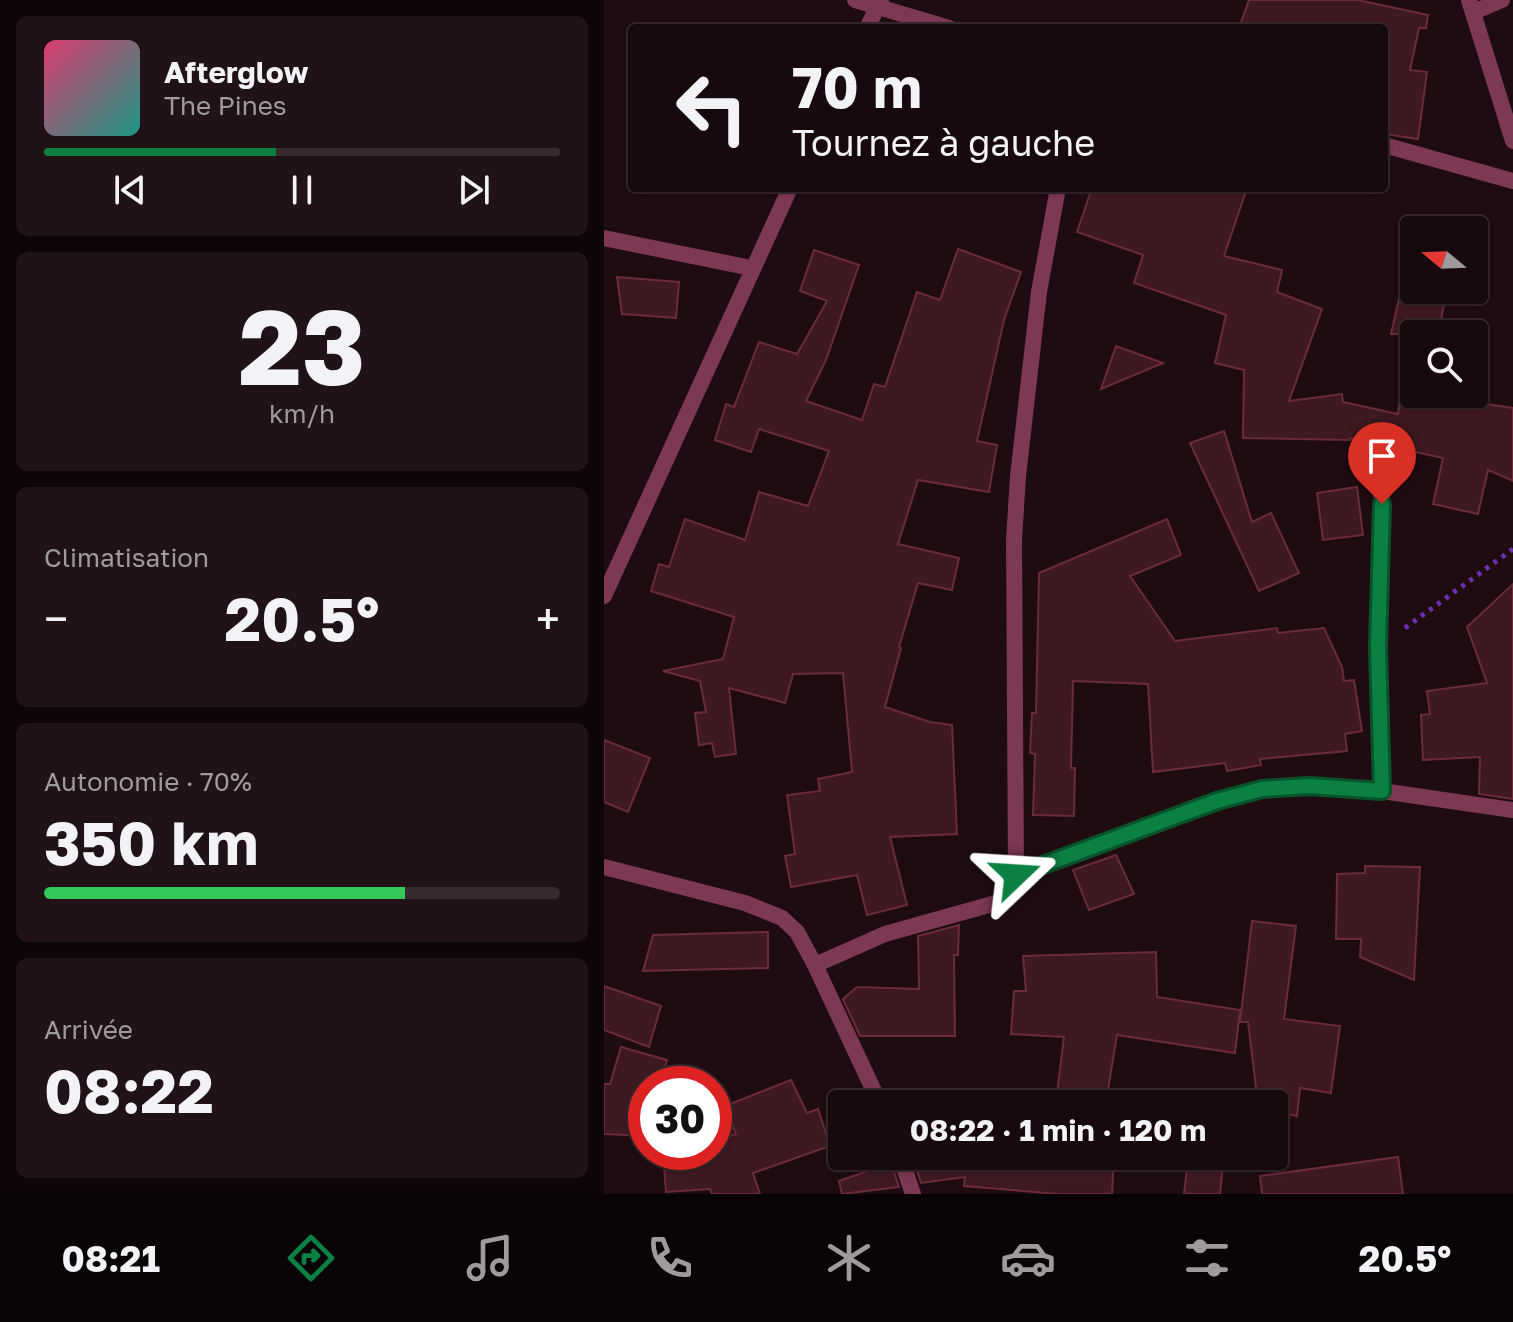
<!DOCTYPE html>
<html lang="fr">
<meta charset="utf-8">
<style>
:root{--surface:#17090d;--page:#201216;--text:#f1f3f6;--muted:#9e9a9d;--line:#362a2e;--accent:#0b8043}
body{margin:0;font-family:"Golos Text",sans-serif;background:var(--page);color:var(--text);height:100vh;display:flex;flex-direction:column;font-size:30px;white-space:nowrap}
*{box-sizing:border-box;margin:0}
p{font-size:26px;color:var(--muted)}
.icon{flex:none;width:44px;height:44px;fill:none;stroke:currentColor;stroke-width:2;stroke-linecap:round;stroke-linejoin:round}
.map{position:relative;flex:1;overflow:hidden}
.drawer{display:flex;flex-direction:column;gap:16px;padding:16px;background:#0d0507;width:604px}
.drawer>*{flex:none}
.hud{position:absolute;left:24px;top:24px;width:760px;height:168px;border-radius:8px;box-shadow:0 2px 6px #0004,0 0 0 2px var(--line);background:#17090d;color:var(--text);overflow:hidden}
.needle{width:52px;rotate:289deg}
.buttons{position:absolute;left:796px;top:216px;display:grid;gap:16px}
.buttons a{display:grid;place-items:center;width:88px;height:88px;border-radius:8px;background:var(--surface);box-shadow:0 2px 6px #0004,0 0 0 2px var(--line);font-size:40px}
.speed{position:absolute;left:24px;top:1066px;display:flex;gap:16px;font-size:40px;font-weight:700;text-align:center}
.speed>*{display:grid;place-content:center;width:104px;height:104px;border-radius:50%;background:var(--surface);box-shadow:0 2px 6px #0004,0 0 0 2px var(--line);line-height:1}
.speed .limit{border:12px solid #d22;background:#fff;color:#111}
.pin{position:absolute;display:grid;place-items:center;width:68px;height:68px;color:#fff;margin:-82px -34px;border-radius:50% 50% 50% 0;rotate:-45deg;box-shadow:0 0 8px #0007}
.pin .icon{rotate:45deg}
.me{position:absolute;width:88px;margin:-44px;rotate:70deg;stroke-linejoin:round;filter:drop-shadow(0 0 6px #0008)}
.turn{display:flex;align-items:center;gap:28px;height:168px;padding:0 32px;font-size:36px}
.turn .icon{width:104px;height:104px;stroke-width:2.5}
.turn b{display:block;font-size:56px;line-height:68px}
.big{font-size:60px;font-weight:700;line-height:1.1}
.drawer .card{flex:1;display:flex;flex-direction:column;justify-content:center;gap:12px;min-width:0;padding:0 28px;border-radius:12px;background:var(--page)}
.drawer .dial{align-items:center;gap:0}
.dial b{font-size:104px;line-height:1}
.song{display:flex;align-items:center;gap:24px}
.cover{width:96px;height:96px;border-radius:12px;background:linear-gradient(135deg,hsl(340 70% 55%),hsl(170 70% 35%))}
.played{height:8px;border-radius:4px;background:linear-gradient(90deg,var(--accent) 45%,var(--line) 45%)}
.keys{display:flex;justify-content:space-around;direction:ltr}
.heat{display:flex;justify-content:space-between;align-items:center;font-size:44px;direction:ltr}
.charge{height:12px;border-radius:6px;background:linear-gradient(90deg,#34c759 70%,var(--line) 0)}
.trip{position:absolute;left:224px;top:1090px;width:460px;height:80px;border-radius:8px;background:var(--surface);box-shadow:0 2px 6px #0004,0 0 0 2px var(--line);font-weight:700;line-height:80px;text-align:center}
.tabs{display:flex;height:128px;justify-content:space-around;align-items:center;background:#090405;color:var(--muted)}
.tabs .icon{width:56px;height:56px}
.tabs .selected{color:var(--accent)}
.tabs b{font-size:36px;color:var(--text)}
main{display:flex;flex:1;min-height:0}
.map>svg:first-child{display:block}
.building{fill:#3f1921;stroke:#6b2b3a;stroke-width:2}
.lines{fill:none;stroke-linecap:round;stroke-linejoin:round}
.path{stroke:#6f2eaf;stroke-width:5;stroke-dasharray:4 6;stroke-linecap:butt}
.street{stroke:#7d3853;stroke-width:16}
.route-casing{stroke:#07532c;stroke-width:20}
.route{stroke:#0b8043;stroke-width:14}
</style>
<main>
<section class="drawer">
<div class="card">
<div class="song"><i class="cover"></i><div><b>Afterglow</b><p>The Pines</p></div></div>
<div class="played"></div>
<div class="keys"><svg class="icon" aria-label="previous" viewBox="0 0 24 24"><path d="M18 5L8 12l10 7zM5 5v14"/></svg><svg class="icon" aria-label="pause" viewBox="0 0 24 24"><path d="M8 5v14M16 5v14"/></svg><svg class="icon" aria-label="next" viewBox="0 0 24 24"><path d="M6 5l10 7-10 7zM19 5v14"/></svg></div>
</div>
<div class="card dial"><b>23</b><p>km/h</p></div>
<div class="card"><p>Climatisation</p>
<div class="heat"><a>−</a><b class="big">20.5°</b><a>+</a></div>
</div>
<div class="card"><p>Autonomie · 70%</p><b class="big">350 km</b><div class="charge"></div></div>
<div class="card"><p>Arrivée</p><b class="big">08:22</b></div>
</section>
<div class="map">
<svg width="909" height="1194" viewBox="0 0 909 1194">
<rect width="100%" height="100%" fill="#1f0c11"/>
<!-- building -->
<g class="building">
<polygon points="645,0 754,0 824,15 822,28 815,28 806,70 823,72 814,139 780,134 780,28 635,28"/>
<polygon points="488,188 643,188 620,256 678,270 673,292 718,309 685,401 738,394 739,402 794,414 797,391 909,408 909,481 884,470 874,514 829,504 839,458 746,438 746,440 639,438 640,370 611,363 622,315 530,283 539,255 473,232"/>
<polygon points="354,249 417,272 400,320 373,441 393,445 385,492 314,480 294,544 355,558 348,590 314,583 295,647 297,648 281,707 326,722 348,725 353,834 286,837 303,905 263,915 253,875 187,887 181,856 191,854 183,795 216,791 214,779 248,772 239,673 189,674 181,703 125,688 132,754 111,757 108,743 95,745 91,713 102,712 96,681 59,671 119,659 130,617 47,591 55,564 65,567 81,519 141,540 155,492 204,506 225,451 155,429 147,452 111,440 122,404 130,407 155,342 193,354 223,301 196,291 210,250 255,265 222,360 202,401 258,420 270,384 281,387 313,292 336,300"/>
<polygon points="13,277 75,282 72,318 18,314"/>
<polygon points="797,290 843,290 834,334 787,334"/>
<polygon points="512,346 559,363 497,389"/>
<polygon points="620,431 648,522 667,513 695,573 655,591 586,443"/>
<polygon points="753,487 759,535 719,540 713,493"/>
<polygon points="563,519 577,555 526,576 571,641 673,628 674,633 720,628 738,667 740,681 750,680 758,731 741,734 743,751 656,759 657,765 623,771 621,763 549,772 544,684 469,681 467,768 471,768 470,816 429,815 431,754 426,753 428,713 432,713 435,573"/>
<polygon points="909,584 909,799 875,794 876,757 819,760 817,715 826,714 823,691 883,683 863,627"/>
<polygon points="0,740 46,758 24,812 0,802"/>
<polygon points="512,855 530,894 485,910 469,870"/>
<polygon points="761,866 816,867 810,980 756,957 757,939 732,939 733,874 761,873"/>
<polygon points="648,921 692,926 680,1019 736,1026 727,1093 696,1088 693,1116 670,1111 670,1104 654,1104 644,1022 636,1022"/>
<polygon points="355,925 354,955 350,955 351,1036 256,1036 239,999 253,987 315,989 314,936"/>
<polygon points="164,932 164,968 39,971 49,935"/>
<polygon points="552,952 553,997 636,1010 631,1053 513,1035 503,1096 453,1093 460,1037 407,1034 410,991 422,991 419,956"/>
<polygon points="0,986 57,1006 45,1047 0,1030"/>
<polygon points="17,1047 63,1060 57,1084 42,1084 42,1136 0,1134 0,1084 6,1084"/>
<polygon points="187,1080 203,1113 214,1109 226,1146 149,1173 156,1194 108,1194 106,1189 62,1192 59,1152 110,1152 110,1140 132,1134 121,1106"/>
<polygon points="308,1156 510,1156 508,1194 454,1194 360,1186 361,1177 317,1183"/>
<polygon points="794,1157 799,1194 658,1194 656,1176"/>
<polygon points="584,1160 619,1164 616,1194 580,1194"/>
<polygon points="287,1163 295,1187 238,1194 235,1181"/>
</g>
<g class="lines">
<!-- path -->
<polyline class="path" points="801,628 909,549"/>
<!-- street -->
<g class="street">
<polyline points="251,0 345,28"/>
<polyline points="865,0 909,141"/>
<polyline points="870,12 898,0"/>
<polyline points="263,28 277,0"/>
<polyline points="780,145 909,181"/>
<polyline points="0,238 147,268"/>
<polyline points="0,596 186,188"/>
<polyline points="778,791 774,647 778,475"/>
<polyline points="0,867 141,903 178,918 193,932 211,965 276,1104"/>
<polyline points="412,875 613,801 658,789 705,786 778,791 909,810"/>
<polyline points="211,965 281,934 399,901 412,875 410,540 414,476 435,292 454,188"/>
<polyline points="283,1104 393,1104"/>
<polyline points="296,1156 309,1194"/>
</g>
</g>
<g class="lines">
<defs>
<polyline id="route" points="412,875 613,801 658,789 705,786 778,791 774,647 778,504"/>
</defs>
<!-- route casing -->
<use href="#route" class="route-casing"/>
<!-- route -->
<use href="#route" class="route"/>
</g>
</svg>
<div class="buttons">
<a><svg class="needle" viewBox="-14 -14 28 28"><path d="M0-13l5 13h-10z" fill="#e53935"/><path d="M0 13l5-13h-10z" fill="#9e9a9d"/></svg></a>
<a><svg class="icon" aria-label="search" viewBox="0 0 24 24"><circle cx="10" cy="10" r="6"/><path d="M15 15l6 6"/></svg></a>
</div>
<div class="speed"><div class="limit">30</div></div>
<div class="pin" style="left:778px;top:504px;background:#d93025"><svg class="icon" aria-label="arrive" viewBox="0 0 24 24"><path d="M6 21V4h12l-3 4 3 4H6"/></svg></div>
<svg class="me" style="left:412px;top:875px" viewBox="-20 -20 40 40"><path d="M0-17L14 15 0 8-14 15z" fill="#0b8043" stroke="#fff" stroke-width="4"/></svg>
<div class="trip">08:22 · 1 min · 120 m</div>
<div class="hud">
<div class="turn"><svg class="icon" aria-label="left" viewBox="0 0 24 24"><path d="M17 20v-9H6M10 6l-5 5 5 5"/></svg><div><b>70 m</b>Tournez à gauche</div></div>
</div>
</div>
</main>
<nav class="tabs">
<b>08:21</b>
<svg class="icon selected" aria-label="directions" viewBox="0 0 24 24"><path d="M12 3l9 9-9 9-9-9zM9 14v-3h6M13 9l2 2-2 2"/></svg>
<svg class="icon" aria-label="music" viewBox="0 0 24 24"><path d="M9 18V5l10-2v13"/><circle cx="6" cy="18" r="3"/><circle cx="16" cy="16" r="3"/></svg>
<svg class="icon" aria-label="phone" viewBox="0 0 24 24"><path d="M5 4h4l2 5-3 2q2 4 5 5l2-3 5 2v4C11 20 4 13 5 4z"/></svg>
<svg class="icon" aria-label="climate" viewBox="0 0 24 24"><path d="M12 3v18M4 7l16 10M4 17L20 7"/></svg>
<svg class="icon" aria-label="car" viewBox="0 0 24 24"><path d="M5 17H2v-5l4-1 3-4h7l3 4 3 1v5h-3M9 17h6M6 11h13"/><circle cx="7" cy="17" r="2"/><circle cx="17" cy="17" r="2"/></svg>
<svg class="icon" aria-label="filters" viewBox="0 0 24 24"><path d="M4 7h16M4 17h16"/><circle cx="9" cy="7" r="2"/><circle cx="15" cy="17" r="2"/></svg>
<b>20.5°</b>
</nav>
